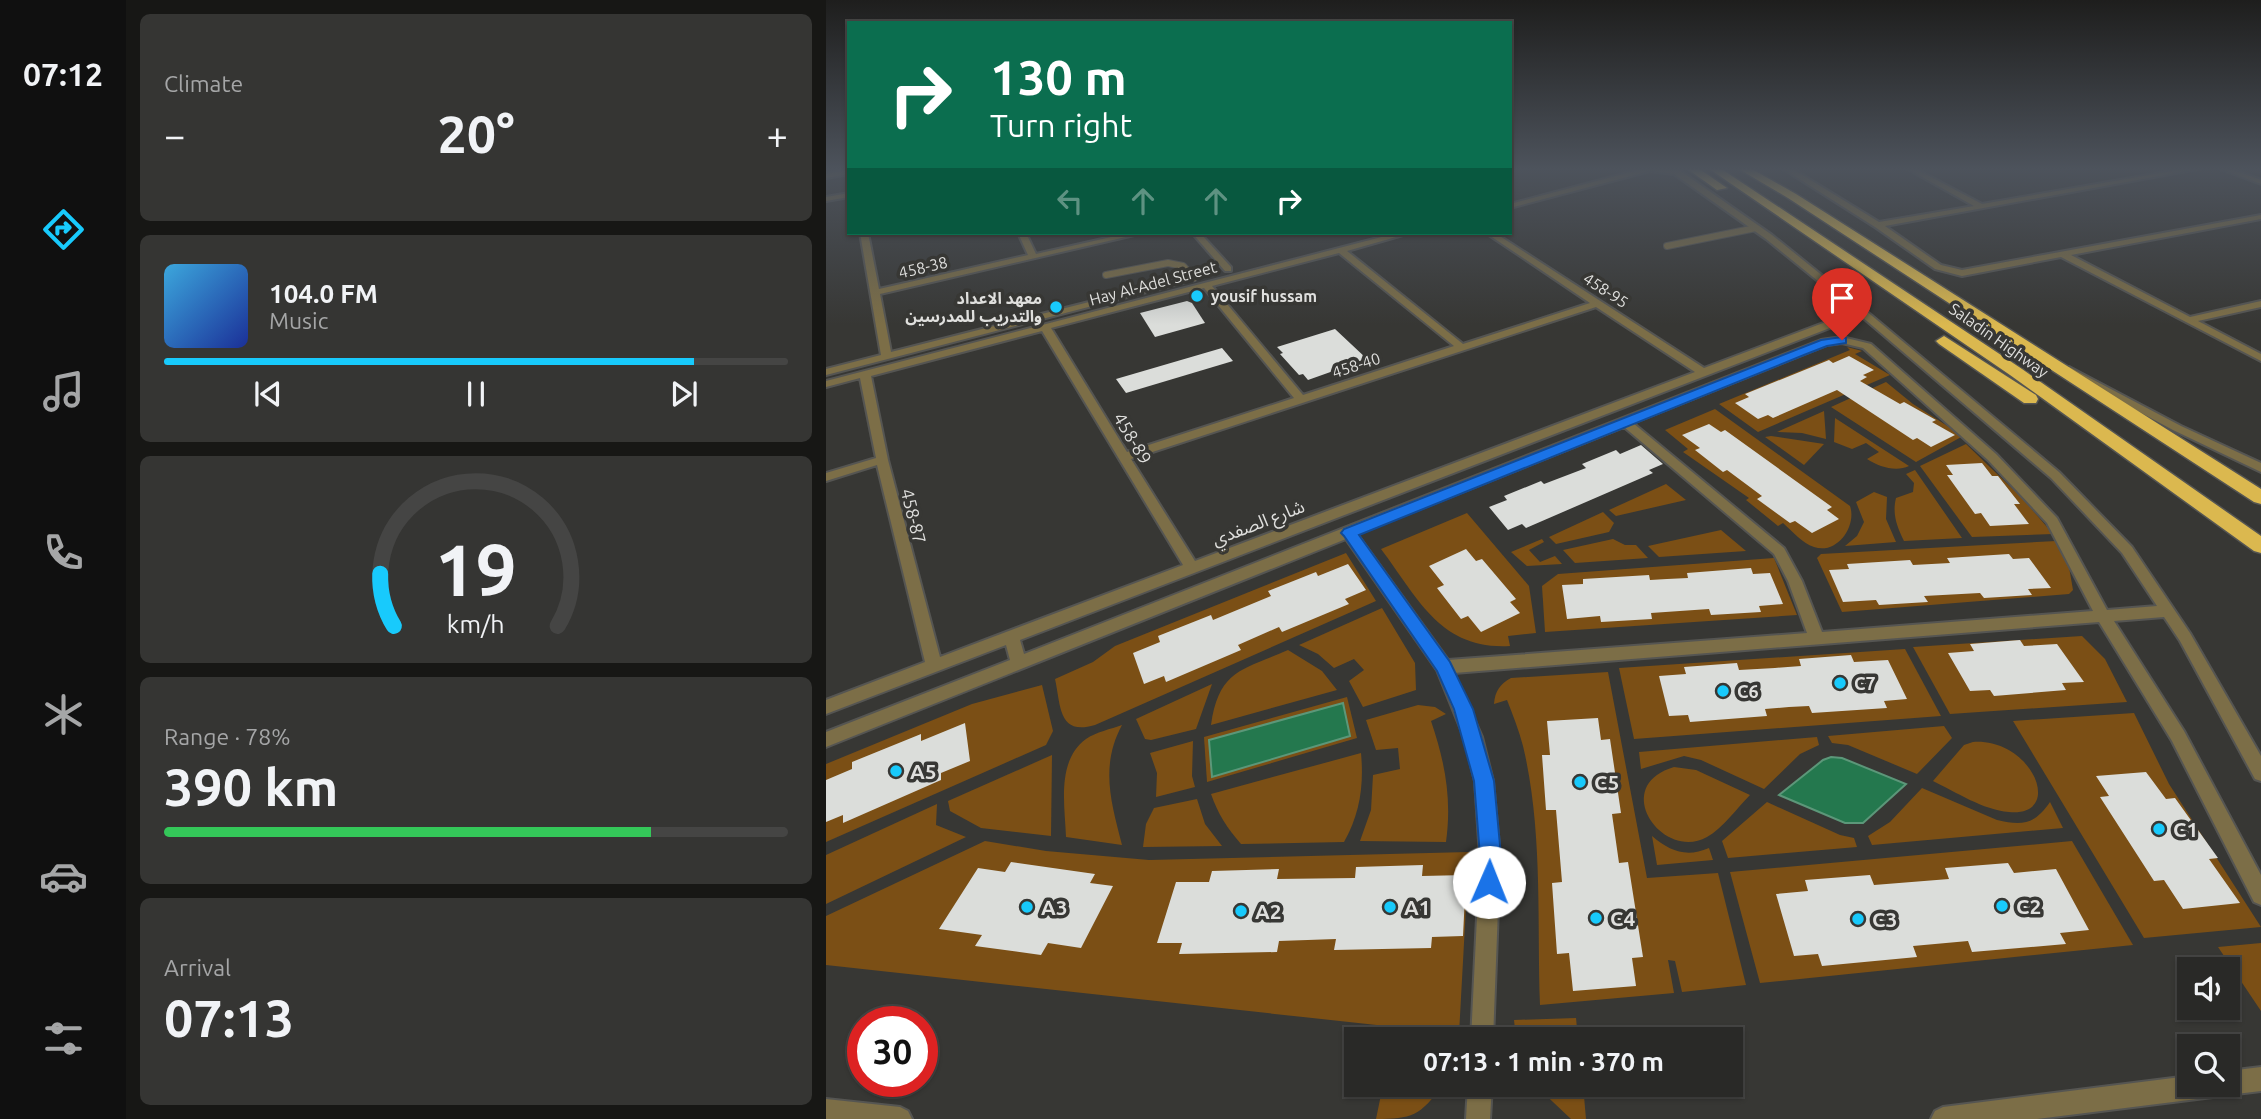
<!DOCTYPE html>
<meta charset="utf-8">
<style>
:root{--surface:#292927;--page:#353533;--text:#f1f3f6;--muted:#a5a6a7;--line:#454544;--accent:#18cafc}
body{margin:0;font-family:Ubuntu,"Noto Sans Arabic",sans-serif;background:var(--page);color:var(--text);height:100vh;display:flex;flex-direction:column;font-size:26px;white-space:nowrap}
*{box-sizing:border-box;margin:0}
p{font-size:23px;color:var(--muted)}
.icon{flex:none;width:38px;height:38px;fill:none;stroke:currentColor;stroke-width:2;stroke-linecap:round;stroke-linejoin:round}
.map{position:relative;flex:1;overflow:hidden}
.sheet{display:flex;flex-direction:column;gap:14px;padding:14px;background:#171715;width:700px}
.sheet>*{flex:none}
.guide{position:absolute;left:21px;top:21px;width:665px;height:214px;border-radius:0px;box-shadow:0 2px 5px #0004,0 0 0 2px var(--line);background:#0b6e4f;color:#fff;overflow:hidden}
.controls{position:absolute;left:1351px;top:957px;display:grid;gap:14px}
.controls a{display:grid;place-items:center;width:63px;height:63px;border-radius:0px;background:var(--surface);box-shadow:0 2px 5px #0004,0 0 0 2px var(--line);font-size:35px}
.speed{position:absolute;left:21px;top:1006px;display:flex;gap:14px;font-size:35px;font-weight:700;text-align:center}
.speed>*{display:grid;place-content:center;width:91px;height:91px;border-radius:50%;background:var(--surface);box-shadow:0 2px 5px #0004,0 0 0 2px var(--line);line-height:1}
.speed .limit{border:10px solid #d22;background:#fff;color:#111}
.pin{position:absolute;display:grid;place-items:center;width:60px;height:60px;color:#fff;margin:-72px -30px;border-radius:50% 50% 50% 0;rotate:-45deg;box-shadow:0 0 7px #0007}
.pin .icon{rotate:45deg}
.me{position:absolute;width:77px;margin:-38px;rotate:1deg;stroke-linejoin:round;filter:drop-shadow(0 0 5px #0008)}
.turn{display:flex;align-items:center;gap:24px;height:147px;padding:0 28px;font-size:32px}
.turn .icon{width:91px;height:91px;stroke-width:2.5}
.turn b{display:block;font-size:49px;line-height:60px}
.lanes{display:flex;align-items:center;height:66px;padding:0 28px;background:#0003;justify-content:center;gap:35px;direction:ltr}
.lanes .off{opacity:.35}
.big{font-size:52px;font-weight:700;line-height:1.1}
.sheet .tile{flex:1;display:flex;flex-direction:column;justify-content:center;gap:10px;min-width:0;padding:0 24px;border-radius:10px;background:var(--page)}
.sheet .dial{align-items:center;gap:0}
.dial svg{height:182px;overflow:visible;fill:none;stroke:var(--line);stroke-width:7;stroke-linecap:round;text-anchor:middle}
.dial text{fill:var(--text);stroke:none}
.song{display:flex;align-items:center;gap:21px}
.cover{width:84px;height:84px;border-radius:10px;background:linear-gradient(135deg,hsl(200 70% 55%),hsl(230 70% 35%))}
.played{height:7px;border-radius:4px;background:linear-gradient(90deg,var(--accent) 85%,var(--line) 85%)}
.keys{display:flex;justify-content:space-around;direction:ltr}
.heat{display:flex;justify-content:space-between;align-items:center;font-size:38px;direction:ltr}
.charge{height:10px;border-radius:5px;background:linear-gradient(90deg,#34c759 78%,var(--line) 0)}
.trip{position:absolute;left:518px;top:1027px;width:399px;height:70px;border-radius:0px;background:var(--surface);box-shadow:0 2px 5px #0004,0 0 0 2px var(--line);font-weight:700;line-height:70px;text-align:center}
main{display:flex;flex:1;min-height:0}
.dock{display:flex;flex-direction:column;width:126px;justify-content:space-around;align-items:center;background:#101010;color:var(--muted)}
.dock .icon{width:49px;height:49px}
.dock .selected{color:var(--accent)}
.dock b{font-size:32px;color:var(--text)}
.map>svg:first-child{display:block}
.green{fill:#7b4f15}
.water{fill:#24784e;stroke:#5c9779;stroke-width:2}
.building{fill:#dbddda}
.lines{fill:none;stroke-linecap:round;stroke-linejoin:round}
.lane-casing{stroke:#555552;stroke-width:8}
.street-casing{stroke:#555552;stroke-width:4}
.highway-casing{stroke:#555552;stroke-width:3}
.lane{stroke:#7c6e47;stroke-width:6}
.street{fill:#7c6e47;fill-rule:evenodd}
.highway{fill:#dbb84f;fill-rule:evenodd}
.route{fill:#1a73e8;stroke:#114b97;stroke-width:2}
.poi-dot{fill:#18cafc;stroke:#373734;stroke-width:2.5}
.labels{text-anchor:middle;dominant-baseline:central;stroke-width:7;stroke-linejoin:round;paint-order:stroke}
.far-street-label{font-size:16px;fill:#dfdfdd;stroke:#373734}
.far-poi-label{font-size:16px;font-weight:bold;fill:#dfdfdd;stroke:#373734;text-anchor:start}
.street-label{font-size:18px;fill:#dfdfdd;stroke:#373734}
.poi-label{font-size:18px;font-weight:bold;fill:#dfdfdd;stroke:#373734;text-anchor:start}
.near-poi-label{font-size:21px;font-weight:bold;fill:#dfdfdd;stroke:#373734;text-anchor:start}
</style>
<main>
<nav class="dock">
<b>07:12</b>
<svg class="icon selected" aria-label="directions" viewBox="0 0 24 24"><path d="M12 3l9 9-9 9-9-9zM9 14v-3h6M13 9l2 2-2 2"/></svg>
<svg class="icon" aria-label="music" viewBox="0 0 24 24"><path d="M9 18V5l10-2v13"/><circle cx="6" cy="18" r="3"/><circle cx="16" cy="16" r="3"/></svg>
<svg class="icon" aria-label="phone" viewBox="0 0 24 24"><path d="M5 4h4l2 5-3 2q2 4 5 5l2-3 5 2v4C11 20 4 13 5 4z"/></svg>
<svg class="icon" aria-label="climate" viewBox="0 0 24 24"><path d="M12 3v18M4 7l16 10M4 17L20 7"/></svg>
<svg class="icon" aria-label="car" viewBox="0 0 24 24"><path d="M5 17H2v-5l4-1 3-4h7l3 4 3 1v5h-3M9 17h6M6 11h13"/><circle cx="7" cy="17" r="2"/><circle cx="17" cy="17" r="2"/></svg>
<svg class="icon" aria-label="filters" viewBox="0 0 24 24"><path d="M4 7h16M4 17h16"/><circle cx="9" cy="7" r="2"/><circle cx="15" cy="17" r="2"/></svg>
</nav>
<section class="sheet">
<div class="tile"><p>Climate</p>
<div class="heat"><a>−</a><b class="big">20°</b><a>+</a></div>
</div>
<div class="tile">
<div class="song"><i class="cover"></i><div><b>104.0 FM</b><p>Music</p></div></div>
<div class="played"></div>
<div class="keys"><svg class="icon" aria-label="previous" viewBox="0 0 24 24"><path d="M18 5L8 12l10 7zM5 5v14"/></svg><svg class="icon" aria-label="pause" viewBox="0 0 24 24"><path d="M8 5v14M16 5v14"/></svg><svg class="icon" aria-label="next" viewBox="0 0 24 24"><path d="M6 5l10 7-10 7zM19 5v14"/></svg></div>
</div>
<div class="tile dial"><svg viewBox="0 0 100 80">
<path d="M14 69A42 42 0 1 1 86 69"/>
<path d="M14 69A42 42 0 0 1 8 46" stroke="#18cafc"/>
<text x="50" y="56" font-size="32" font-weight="700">19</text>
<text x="50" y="72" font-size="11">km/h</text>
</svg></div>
<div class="tile"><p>Range · 78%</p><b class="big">390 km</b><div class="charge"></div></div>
<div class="tile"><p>Arrival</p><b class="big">07:13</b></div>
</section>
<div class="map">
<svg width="1435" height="1119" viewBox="0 0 1435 1119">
<rect width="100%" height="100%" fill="#373734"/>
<!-- green -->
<g class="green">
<polygon points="1021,347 1036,351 1029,354 1064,375 932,432 893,404 1024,350"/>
<polygon points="1060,382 1087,404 1137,436 1090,462 1005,407"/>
<path d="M889,409L1024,506C1031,526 1011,555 988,547C976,543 966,531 957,523L952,526L920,500L923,498L857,452L862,449L839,430Z"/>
<polygon points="998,411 1000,439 976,433 951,432"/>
<path d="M1009,418L1083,466C1070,472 1053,467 1041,459L1053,452L1040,443L1026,449L1008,442Z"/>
<polygon points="945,436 998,444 978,465 939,437"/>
<polygon points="1140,444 1197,499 1227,534 1146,537 1094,466"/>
<path d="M1089,470L1136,538L1078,541C1071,527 1066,514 1070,498L1087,492L1088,483L1080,474Z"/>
<polygon points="840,484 860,500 790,516 783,510"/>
<polygon points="1048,492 1061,497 1060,519 1070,542 1019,546 1031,536 1038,522 1030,502"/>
<polygon points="777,512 788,523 783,532 730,544 723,537"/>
<path d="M641,513L703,586L710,633L682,636L684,646C614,650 592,598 555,549Z"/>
<polygon points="895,530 920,551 833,557 822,546"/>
<polygon points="716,539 718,542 703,550 714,562 729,556 736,564 701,566 685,552"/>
<polygon points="787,539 799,545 810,545 822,558 749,563 737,550"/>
<polygon points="1230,541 1242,561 1247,590 1243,594 1016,612 991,558 995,554"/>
<path d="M520,553L550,601L269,725C232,736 235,706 229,679L267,662L289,646Z"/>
<polygon points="948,558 971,615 719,632 716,586 732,574"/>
<polygon points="556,608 589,663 590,690 537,707 523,681 538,670 528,659 508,668 492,654 473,645"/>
<polygon points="1256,636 1279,659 1301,702 1124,714 1087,647"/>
<polygon points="1079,649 1115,716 808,739 793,668"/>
<path d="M462,650L496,671L511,690L385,725C393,669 417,670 462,650Z"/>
<path d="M782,672L821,878L892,873L920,985L856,992L849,961L842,960L848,993L714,1005C711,919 717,830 697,746C693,731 687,715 681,700L668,704C669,691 674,684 685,678Z"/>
<polygon points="386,684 370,729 325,740 319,739 310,719"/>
<polygon points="216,685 227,731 220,745 0,842 0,764 146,704"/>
<polygon points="521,697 531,738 381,782 378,737"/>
<path d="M592,705L609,707L620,714L605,721C619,762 626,799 620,842L534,841L545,810L547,775L574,769L572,748L550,750L540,720Z"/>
<polygon points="1308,713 1343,784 1435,927 1318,938 1187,721"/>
<path d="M296,725C274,766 285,802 296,845L240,837C239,806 230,761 260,739C270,732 285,729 296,725Z"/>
<polygon points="1118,726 1126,738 1091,774 1022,745 1006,743 1002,736"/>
<polygon points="991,737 993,745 974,754 938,789 875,760 858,756 815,769 813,752"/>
<polygon points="367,741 366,776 369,787 330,797 331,773 324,753"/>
<path d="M1147,742C1207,738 1239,817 1183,812C1157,810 1130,792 1107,781L1138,745Z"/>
<path d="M535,753C538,785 534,814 518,842L415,844C401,828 392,814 385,794Z"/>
<polygon points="226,755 225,836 155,828 124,811 122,801"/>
<path d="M848,767L870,770L924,795C911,808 897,828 881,837C837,862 783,786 848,767Z"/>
<path d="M1096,788L1171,820C1197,826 1209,824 1224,802L1237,828L1046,845L1042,836L1064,822Z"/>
<polygon points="371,799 379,824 396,846 317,847 320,824 328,808"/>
<polygon points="941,802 1014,835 1028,838 1031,847 902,858 896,841"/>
<polygon points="111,804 110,825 140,837 0,904 0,855"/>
<path d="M826,836C844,851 860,858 883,848L887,860L831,865Z"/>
<polygon points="159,841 220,851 323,860 643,852 633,1034 0,965 0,916"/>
<polygon points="1246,841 1307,945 934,983 904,872"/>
<polygon points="1435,943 1435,1011 1392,947"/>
<polygon points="750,1018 752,1039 690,1039 688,1020"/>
<path d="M557,1085H616C595,1116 585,1119 550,1119Z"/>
<polygon points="709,1085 757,1085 760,1119 745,1119"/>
</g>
<!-- water -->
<g class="water">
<polygon points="517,703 524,736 386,777 383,740"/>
<polygon points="1005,757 1016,758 1080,784 1037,823 1019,823 953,795 997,760"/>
</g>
<!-- building -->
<g class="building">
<polygon points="361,301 366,303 379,323 329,337 314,313"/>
<polygon points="509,329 541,359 482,380 477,374 473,375 454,354 457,353 451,347"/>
<polygon points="396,348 407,361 300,393 290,379"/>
<polygon points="1023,356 1048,370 1037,375 1041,377 1034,381 1074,404 1078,402 1110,420 1106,422 1129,435 1105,447 1091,438 1087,440 1011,390 947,418 942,415 932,419 909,403 923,397 919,394 1003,360 1007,363"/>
<polygon points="883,424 895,432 899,430 1006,507 1001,510 1013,519 986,533 969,521 964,523 931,499 936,496 901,470 897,472 869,450 874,448 856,435"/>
<polygon points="815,445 837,464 823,470 827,473 700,528 696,524 682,530 663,507 681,500 678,496 715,481 718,484 760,468 756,464 790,450 794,454"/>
<polygon points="1156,463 1166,476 1172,476 1194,504 1188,504 1203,524 1164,526 1155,513 1149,514 1121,475 1127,475 1120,465"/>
<polygon points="640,549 650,561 656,559 690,599 684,602 694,613 655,632 642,616 635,619 611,588 618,585 603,566"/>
<polygon points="1183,554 1187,559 1203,558 1225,588 1202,589 1206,595 1158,598 1154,593 1098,596 1102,602 1053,605 1050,600 1017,602 1003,570 1023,569 1021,564 1084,560 1087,565 1124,563 1121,558"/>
<polygon points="522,564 540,590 519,599 523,604 456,632 453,627 412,645 415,650 340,682 338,676 318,684 307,653 334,642 332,636 385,615 387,620 445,596 442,591 490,572 492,576"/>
<polygon points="925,568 927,574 944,573 957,604 933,606 935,612 885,615 883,609 825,613 826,619 775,622 774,616 741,619 736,585 757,584 757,579 823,575 824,580 841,579 862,578 861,573"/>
<polygon points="1194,640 1198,646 1231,644 1258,682 1236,683 1240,690 1168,696 1164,690 1144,691 1122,653 1148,651 1144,644"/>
<polygon points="1025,655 1028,662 1062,660 1081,699 1058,701 1061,708 986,713 983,706 963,707 939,709 941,716 864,722 862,715 843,716 833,676 860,674 858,667 911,663 913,670 949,668 975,666 973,659"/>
<polygon points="772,718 775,740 784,739 795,813 786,814 793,863 802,862 817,957 806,958 810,986 747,991 743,953 731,954 726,883 736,882 730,810 720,810 716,755 724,755 721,721"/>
<polygon points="139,723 144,761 115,773 115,780 17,823 17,815 0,822 0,780 26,769 26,762 95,734 95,741"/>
<polygon points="1320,772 1340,799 1349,798 1392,858 1383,859 1414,903 1357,909 1338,880 1328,881 1274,797 1283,796 1270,776"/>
<polygon points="185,862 269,874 264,883 287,886 255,948 222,943 215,955 149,946 156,935 113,929 152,868 179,872"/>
<polygon points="1182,863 1188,873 1230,869 1263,930 1234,933 1240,944 1146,952 1142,941 1087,946 1091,957 996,966 992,954 968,956 950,894 982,891 979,880 1044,875 1048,885 1123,879 1119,868"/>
<polygon points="597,865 596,876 640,875 637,936 606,937 605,948 508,950 510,939 453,941 451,952 353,954 356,943 331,943 350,882 383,882 386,871 453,869 451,879 529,878 530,867"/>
</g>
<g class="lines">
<defs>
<g id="lane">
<polyline points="841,246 930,228"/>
<polyline points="280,275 342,263 357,266 368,278"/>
</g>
<g id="street">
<path d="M820,168L853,170L946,235L1039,310L1233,472L1306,547L1364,633L1435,756V781L1429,779L1354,641L1338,617L1288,621L1358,731L1435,875V905L1428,902L1346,741L1273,622L628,673L656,737L667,781L674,856L667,1040H645L654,856L649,781L638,737L611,670L520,539L0,747V732L184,660L180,645L0,714V700L99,662L51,465L0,481V473L50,458L34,378L0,387V381L571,233H584L521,251L637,344L764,303L660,233H669L878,368L1029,311L940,239L848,174L824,171L684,208V204ZM513,253L628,346L477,395L386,286ZM378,288L468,398L301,452L225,328ZM770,307L869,372L369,561L305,459ZM1035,316L1225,478L1296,553L1331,606L1281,610L1231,518L1170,454L1045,344L1016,337L995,340L198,654L194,640ZM216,331L357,565L114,657L62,460L45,376ZM1016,343L1037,348L1162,460L1221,523L1267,611L996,632L976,581L958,548L807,423L1001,345ZM798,427L948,554L962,581L981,633L622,660L531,534Z"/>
<polygon points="956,168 965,168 1053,222 1148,206 1080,168 1088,168 1156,204 1363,168 1377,168 1059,226 1115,265 1136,270 1435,215 1435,219 1245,255 1364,317 1435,301 1435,307 1372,321 1435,354 1435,361 1235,257 1136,276 1109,269 1049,227"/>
<polygon points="1392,168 1402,168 1435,180 1435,184"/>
<polygon points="23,170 23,174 0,178 0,174"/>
<polygon points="23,193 23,197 0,201 0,197"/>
<polygon points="34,233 42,233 53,289 202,255 192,233 200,233 210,254 303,233 317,233 54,294 65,352 354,279 359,282 0,375 0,369 55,355"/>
<polygon points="366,233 374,233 405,267 405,271 399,271"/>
<polygon points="1243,367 1355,426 1435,463 1435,472 1347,430 1239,372 1239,368"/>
<polygon points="1435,1067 1435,1091 1402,1095 1396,1092 1387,1097 1211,1119 1105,1119 1109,1111 1117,1107 1363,1076 1363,1085 1402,1085 1402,1071"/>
<polygon points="642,1085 666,1085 664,1119 640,1119"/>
<polygon points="0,1099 74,1107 82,1111 86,1119 0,1119"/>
</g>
<g id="highway">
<polygon points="860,168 872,168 901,188 891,190"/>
<polygon points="882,168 894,168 1196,369 1435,536 1435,553 1428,551 1184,375"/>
<polygon points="911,168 924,168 970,194 1435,489 1435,504 1428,502 962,198"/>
<polygon points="1118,336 1210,395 1212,399 1210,403 1198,403 1113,344 1110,341"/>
</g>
</defs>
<!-- lane casing -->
<use href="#lane" class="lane-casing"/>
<!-- street casing -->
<use href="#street" class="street-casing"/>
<!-- highway casing -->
<use href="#highway" class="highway-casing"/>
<!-- lane -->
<use href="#lane" class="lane"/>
<!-- street -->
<use href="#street" class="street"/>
<!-- highway -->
<use href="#highway" class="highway"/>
</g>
<!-- sky -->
<linearGradient id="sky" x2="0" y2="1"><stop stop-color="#1e1e1d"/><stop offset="0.52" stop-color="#4d535c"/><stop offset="1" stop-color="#4d535c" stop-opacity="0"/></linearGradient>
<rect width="1435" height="325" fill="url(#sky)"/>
<!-- route -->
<polygon class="route" points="1016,337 1020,338 1020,343 1001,346 978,355 533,535 624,662 647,709 668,781 675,856 674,882 671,890 663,893 655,890 652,882 654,856 648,781 628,709 611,671 518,536 515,533 518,529 995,340"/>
<!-- markers -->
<g class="poi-dot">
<circle cx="371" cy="296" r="7"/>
<circle cx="230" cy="307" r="7"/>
<circle cx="1014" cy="683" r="7"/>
<circle cx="897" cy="691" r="7"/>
<circle cx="70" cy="771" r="7"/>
<circle cx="754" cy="782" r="7"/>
<circle cx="1333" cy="829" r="7"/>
<circle cx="1176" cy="906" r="7"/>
<circle cx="201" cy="907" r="7"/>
<circle cx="564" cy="907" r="7"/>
<circle cx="415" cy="911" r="7"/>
<circle cx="770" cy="918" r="7"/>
<circle cx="1032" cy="919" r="7"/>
</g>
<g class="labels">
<!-- far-street labels -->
<g class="far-street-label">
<text transform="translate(97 267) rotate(-13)">458-38</text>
<text transform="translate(327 283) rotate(-15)">Hay Al-Adel Street</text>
<text transform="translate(780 290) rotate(33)">458-95</text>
<text transform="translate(1173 340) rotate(35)">Saladin Highway</text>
<text transform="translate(530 365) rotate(-18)">458-40</text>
</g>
<!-- far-poi labels -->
<g class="far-poi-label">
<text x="385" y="296">yousif hussam</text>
<text x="216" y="298" text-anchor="end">معهد الاعداد<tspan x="216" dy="18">والتدريب للمدرسين</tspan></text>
</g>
<!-- street labels -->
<g class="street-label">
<text transform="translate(307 438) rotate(59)">458-89</text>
<text transform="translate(88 516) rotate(76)">458-87</text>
<text transform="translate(432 522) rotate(-21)">شارع الصفدي</text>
</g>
<!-- poi labels -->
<g class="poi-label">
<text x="1028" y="683">C7</text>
<text x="911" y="691">C6</text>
</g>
<!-- near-poi labels -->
<g class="near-poi-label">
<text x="84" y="771">A5</text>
<text x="768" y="782">C5</text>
<text x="1347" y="829">C1</text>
<text x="1190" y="906">C2</text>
<text x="215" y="907">A3</text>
<text x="578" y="907">A1</text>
<text x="429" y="911">A2</text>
<text x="784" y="918">C4</text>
<text x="1046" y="919">C3</text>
</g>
</g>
</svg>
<div class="controls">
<a><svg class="icon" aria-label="sound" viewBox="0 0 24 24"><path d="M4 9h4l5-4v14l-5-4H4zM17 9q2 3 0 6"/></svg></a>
<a><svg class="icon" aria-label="search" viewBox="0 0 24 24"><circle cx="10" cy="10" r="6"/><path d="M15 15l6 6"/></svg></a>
</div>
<div class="speed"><div class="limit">30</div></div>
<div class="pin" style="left:1016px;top:340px;background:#d93025"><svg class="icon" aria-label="arrive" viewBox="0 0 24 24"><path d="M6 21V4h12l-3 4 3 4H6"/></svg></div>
<svg class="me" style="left:663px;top:882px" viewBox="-20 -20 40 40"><circle r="19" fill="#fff"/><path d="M0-13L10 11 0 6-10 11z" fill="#1a73e8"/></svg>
<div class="trip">07:13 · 1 min · 370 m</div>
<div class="guide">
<div class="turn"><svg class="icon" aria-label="right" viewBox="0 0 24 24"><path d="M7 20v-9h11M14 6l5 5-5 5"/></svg><div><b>130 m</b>Turn right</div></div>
<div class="lanes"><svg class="icon off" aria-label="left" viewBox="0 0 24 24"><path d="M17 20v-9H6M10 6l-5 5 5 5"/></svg><svg class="icon off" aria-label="ahead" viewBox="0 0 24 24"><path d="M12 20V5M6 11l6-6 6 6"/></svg><svg class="icon off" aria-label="ahead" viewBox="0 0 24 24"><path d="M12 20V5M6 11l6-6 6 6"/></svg><svg class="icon" aria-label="right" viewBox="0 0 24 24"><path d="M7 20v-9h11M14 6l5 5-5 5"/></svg></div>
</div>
</div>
</main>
